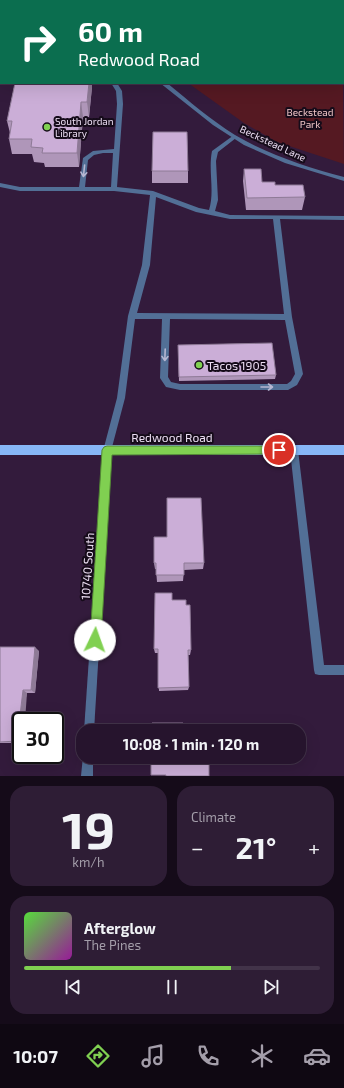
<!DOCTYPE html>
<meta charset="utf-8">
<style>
:root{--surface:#26142d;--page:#2e1d35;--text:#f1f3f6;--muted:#a49eaa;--line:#423349;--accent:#80d051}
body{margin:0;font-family:"Exo 2",sans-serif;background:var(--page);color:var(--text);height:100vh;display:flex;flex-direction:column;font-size:15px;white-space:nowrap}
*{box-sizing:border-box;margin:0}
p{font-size:13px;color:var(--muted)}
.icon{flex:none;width:22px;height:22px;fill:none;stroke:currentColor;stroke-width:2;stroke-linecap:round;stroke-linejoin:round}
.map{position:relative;height:776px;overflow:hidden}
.details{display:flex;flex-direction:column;gap:10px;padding:10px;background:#150b19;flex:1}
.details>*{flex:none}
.top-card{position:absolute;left:0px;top:0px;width:344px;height:84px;box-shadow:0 4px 16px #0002,0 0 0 1px var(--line);background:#0b6e4f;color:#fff;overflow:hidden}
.speed{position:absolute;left:12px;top:712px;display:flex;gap:8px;font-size:20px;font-weight:700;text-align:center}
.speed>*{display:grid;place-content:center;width:52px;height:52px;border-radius:50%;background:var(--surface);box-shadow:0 4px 16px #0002,0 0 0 1px var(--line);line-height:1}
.speed .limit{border:2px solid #111;border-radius:6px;background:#fff;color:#111}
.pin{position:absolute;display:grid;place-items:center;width:34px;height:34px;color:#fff;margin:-17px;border:2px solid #fff;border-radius:50%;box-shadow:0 1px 4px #0007}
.me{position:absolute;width:44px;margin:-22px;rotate:3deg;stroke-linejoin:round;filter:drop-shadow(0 0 3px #0008)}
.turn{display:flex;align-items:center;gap:14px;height:84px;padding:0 12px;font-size:18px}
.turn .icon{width:52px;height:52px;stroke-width:2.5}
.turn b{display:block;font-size:28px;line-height:34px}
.big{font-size:30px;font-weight:700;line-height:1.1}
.details .tile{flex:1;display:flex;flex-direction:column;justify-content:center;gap:6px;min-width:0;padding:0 14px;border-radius:16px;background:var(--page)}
.details .dial{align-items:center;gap:0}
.dial b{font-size:52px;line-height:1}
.song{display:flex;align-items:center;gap:12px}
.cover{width:48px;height:48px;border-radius:6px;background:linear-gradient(135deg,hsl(110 70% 55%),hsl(300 70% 35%))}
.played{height:4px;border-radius:2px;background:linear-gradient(90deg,var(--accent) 70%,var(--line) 70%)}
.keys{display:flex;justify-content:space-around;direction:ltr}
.heat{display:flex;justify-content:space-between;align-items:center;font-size:22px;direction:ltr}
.details .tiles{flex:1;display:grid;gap:10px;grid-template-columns:1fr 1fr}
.tile:last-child{grid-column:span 2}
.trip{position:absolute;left:76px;top:724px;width:230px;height:40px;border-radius:16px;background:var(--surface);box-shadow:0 4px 16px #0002,0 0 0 1px var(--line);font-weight:700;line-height:40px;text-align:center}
.tabs{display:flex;height:64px;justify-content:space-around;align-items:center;background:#0f0812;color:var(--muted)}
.tabs .icon{width:28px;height:28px}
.tabs .on{color:var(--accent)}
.tabs b{font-size:18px;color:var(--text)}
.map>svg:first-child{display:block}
.green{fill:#551922}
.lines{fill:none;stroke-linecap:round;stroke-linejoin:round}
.service{fill:#526f96;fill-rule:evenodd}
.minor{fill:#526f96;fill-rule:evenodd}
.tertiary{fill:#526f96;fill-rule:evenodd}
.primary{fill:#87b7f7;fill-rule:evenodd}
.wall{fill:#af96b9}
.shaded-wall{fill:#8e7a96}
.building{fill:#cbaed7;stroke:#8e7a96}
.oneway{stroke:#b6b7d2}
.route{fill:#80d051;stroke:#538735}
.poi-dot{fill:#80d051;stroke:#150b19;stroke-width:1.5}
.labels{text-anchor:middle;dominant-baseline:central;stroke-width:4;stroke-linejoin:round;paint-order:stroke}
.far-park-label{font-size:10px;fill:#f2c6c8;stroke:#150b19}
.far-poi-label{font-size:10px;fill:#ecdef3;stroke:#150b19;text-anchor:start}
.far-street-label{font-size:10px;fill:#ecdef3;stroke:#150b19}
.poi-label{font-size:12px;fill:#ecdef3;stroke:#150b19;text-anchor:start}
.street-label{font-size:12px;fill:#ecdef3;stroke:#150b19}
</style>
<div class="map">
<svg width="344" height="776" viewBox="0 0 344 776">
<rect width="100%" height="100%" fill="#331b3c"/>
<!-- green -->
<g class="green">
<rect x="167" y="0" width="161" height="1"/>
<polygon points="343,80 344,164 277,142 244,123 188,83 343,83"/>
</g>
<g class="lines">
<!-- service -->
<g class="service">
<polygon points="1,52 1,59 0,60 0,53"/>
<path d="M111,83H117L122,91L123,104L117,187L153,191L199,208L209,210C215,191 208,171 212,151L234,135L237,137L236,138L218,152L216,161L218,200L215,211L230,215L344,216V220L280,219L292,317L303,374L297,385L288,390H180L166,387L160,378L162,319H135L125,398L111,451L110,454L107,455L104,454L103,451L117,398L128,316L142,265L150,195L114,191H20L0,187V183L20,187H79L83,158L93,151L114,149L117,104L116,91ZM103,153H113L111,187H85L88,160L94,155ZM156,197L196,212L230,219H273L284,314L137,313L150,265ZM170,319L285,320L295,374L291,381L287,384H180L171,382L168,377Z"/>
<polygon points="294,446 297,447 298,450 324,665 344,665 344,675 319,675 315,674 314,670 290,450 291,447"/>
</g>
<!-- minor -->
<g class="minor">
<rect x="338" y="0" width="4" height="1"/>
<polygon points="343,8 344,9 344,16 343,15"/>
<polygon points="107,447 110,448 111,451 94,731 84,731 103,451 104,448"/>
<polygon points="83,756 83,757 93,757 93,776 81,776"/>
</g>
<!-- tertiary -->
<g class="tertiary">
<rect x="0" y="21" width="1" height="4"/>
<path d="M160,83H167C189,101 211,120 235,135C269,155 307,167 344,177V181L285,163L244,145L213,125Z"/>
</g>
<!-- primary -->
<rect class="primary" x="0" y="445" width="344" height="10"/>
</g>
<!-- wall -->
<g class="wall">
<polygon points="0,0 24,0 24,1 1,1 1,8 0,8"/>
<rect x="68" y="0" width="24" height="1"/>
<polygon points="15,83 92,83 92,87 89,117 83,117 79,167 45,167 44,163 34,162 32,154 12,154 9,139 10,133 7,121"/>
<polygon points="244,169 262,182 275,185 305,197 302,210 246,210 243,181"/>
<rect x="152" y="171" width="36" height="12"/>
<polygon points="178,345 276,375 275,379 179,381"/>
<polygon points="154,563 204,563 203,569 184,570 183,581 157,582 156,569 155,569"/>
<polygon points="172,600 186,605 191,650 190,655 188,655 189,687 188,690 159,691 158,653 155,653 154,649"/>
<polygon points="0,647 39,651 35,693 27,693 21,721 21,743 0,743"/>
</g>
<!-- shaded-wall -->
<g class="shaded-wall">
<polygon points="89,83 92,83 92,87 89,117 87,102"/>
<polygon points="81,102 83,117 79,167 77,153"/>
<polygon points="35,647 39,651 35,693 31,690"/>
<polygon points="23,690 27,693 25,721 21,721 21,743 17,741"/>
</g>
<!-- building -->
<g class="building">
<rect x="130" y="0" width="26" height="1"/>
<polygon points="15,83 89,83 87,102 81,102 77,153 42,153 43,148 31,147 32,139 9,139 12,121 7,121"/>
<polygon points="153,132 187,132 188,171 152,171"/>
<polygon points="244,169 261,169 262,182 275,182 275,185 303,185 305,197 247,198"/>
<polygon points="272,343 276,375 179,377 178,345"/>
<polygon points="167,498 201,498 204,563 184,563 184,575 156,575 156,563 154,563 154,537 167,537"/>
<polygon points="155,593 172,593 172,600 186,600 186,605 190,605 191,650 188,650 189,687 158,688 158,649 154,649"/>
<polygon points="0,647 35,647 31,690 23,690 17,741 0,742"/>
<polygon points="152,723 183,723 183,731 151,731"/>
<polygon points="151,757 209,757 209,776 166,776 166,775 151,775"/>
</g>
<!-- one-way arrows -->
<defs><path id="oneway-shaft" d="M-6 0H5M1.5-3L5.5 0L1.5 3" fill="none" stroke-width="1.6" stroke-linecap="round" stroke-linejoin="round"/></defs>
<g class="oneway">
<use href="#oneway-shaft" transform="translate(84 171) rotate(96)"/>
<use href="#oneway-shaft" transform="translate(165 355) rotate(92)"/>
<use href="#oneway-shaft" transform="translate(267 387)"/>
</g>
<!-- route -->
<polygon class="route" points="107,446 279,446 282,447 283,450 282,453 279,454 112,455 101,640 99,644 95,646 91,644 90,640 102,450 104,447"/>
<!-- markers -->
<g class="poi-dot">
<circle cx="47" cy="127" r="4"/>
<circle cx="199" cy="365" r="4"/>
</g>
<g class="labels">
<!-- far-park labels -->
<g class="far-park-label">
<text x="310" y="112">Beckstead<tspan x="310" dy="12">Park</tspan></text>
</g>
<!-- far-poi labels -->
<g class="far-poi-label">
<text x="55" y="121">South Jordan<tspan x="55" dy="12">Library</tspan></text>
</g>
<!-- far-street labels -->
<g class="far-street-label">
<text transform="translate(273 143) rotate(25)">Beckstead Lane</text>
</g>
<!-- poi labels -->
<g class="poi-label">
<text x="207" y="365">Tacos 1905</text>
</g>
<!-- street labels -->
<g class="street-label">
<text x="172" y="437">Redwood Road</text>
<text transform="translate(87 566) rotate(-86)">10740 South</text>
</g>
</g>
</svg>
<div class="speed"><div class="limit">30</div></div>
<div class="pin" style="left:279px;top:450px;background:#d93025"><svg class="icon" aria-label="arrive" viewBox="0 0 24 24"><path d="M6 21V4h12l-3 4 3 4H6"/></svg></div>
<svg class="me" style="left:95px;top:640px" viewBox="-20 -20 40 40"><circle r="19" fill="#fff"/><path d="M0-13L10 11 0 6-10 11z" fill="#80d051"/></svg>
<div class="trip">10:08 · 1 min · 120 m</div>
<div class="top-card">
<div class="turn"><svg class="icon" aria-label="right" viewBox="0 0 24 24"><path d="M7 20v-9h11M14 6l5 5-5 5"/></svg><div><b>60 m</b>Redwood Road</div></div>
</div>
</div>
<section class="details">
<div class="tiles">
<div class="tile dial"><b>19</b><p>km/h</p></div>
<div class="tile"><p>Climate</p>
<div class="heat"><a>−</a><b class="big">21°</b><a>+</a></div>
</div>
<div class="tile">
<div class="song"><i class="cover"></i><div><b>Afterglow</b><p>The Pines</p></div></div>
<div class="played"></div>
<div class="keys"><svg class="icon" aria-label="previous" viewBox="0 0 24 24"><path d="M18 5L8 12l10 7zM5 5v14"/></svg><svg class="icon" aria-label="pause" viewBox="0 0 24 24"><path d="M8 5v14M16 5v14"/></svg><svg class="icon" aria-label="next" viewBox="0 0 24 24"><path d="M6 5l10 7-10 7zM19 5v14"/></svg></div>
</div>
</div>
</section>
<nav class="tabs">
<b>10:07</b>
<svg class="icon on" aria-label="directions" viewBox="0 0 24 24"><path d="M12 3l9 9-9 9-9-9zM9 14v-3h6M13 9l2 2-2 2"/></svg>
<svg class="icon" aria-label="music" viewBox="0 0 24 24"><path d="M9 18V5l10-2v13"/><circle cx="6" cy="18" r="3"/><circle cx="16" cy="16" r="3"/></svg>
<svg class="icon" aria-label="phone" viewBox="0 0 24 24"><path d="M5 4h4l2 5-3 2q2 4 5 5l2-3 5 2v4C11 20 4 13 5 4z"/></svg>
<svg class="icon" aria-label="climate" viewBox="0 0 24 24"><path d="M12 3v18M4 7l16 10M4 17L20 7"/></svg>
<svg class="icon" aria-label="car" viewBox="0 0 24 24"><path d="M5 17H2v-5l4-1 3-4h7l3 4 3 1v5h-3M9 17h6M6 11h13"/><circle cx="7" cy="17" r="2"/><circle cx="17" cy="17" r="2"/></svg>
</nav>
